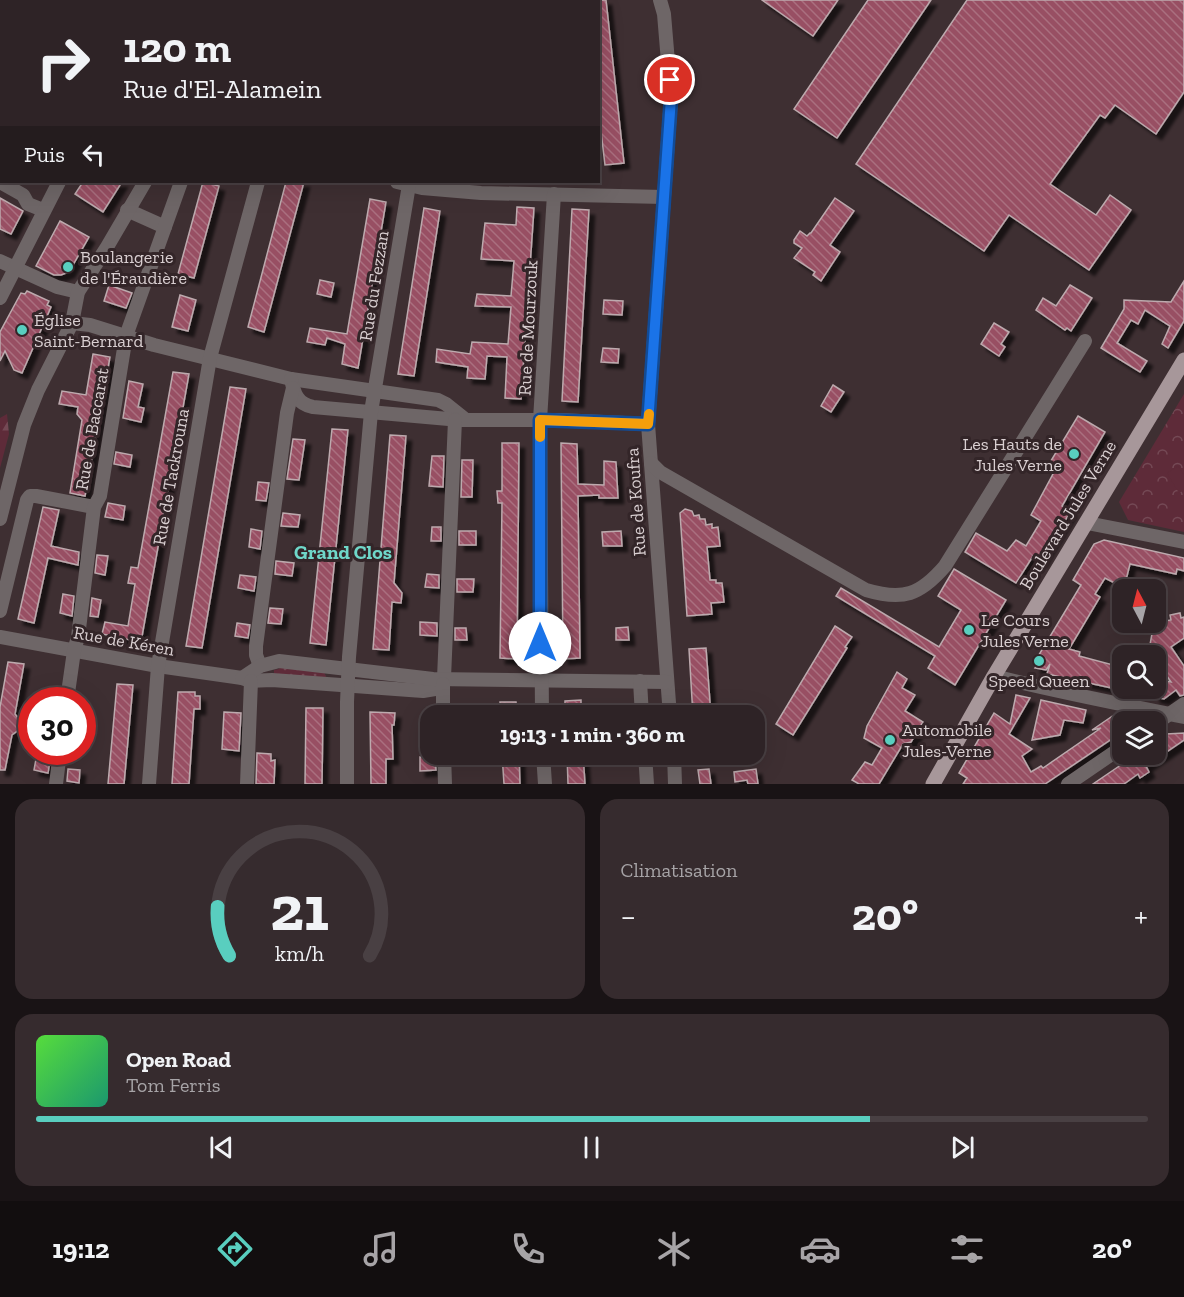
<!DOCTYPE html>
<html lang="fr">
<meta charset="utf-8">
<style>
:root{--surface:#2e2326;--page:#362b2e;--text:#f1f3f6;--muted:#a7a4a7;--line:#494043;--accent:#59cebf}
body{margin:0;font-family:"Zilla Slab",serif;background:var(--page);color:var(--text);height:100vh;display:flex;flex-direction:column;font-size:22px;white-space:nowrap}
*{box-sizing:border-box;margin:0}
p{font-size:20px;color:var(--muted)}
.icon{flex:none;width:33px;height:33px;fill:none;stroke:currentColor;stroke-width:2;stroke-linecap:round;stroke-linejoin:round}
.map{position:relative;height:784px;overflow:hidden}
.side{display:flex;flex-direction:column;gap:15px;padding:15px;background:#191315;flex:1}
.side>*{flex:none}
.guide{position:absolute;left:0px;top:0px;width:600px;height:183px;box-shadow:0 6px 24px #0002,0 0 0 2px var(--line);background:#2e2326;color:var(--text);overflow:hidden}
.needle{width:39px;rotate:353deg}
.controls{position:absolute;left:1112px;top:579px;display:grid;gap:12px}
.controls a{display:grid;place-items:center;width:54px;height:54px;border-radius:12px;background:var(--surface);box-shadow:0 6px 24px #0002,0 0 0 2px var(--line);font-size:30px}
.speed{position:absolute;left:18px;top:687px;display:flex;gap:12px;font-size:30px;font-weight:700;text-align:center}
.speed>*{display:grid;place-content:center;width:78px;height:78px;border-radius:50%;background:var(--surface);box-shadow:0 6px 24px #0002,0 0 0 2px var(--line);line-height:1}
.speed .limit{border:9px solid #d22;background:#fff;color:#111}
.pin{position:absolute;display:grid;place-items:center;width:51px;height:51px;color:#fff;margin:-26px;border:3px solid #fff;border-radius:50%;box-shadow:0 2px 6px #0007}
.me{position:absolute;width:66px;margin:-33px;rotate:0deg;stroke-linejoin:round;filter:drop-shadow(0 0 4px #0008)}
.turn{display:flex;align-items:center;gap:21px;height:126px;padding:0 24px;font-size:27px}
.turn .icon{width:78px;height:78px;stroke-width:2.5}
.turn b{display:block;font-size:42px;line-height:51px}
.then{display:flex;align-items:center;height:57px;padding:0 24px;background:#0003;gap:12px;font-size:22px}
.big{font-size:45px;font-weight:800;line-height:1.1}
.side .card{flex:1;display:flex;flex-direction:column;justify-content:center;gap:9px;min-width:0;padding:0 21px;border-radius:18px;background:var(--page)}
.side .dial{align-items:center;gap:0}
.dial svg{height:156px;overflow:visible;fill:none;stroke:var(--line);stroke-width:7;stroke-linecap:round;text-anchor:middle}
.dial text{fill:var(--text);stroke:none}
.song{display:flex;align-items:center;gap:18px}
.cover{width:72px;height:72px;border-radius:9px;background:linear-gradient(135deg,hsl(110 70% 55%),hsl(160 70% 35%))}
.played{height:6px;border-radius:3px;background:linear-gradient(90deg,var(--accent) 75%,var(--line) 75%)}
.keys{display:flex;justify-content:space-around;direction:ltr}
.heat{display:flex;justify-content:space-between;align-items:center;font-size:33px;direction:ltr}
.side .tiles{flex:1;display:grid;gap:15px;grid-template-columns:1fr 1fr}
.card:last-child{grid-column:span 2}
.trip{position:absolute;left:420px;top:705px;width:345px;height:60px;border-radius:18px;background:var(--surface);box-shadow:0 6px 24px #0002,0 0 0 2px var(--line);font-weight:800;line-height:60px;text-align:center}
.tab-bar{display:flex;height:96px;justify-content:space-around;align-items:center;background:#120e0f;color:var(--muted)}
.tab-bar .icon{width:42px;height:42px}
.tab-bar .selected{color:var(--accent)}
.tab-bar b{font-size:27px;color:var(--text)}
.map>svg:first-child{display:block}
.grass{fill:url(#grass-dots)}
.forest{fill:url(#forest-firs)}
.park{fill:url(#park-crowns)}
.pitch{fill:#5e2b39}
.building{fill:url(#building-back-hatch);stroke:#bdaaae;stroke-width:1.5;filter:url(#shadow)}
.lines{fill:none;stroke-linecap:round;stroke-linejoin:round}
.minor{stroke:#6e6667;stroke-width:14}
.major{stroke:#a7979a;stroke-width:15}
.route-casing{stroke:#114b97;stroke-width:15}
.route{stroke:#1a73e8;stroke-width:10}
.slow{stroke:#f59e0b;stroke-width:10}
.poi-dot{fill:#59cebf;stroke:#332528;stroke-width:2}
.labels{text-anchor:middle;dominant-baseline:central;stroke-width:6;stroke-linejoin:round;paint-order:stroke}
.poi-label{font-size:18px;fill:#d9cfd1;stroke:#332528;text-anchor:start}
.street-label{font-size:18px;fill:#d9cfd1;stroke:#332528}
.neighbourhood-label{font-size:20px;font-weight:bold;fill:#6fd7c9;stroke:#332528}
</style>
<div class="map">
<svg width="1184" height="784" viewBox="0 0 1184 784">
<defs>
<pattern id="grass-dots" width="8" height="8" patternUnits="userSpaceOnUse" patternTransform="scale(1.5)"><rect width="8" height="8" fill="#5e2b39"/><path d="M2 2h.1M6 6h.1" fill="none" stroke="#744955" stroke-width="1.8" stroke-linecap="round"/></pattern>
<pattern id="forest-firs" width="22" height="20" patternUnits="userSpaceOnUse" patternTransform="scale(1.5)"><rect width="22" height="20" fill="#5e2b39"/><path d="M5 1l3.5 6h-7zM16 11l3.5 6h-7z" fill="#744955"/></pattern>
<pattern id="park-crowns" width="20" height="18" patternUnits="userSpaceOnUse" patternTransform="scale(1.5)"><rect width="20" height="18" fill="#5e2b39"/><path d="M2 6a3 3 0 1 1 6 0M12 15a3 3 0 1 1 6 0" fill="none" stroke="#744955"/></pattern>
<pattern id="building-back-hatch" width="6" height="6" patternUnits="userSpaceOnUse" patternTransform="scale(1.5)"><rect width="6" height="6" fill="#984f63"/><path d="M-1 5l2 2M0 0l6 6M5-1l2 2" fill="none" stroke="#aa6f7f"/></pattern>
<filter id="shadow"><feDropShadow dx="5.5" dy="5.5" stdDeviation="1.5" flood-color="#0009"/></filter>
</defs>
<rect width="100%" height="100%" fill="#3e2f32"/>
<!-- grass -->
<polygon class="grass" points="280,667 324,672 327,679 274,674 274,670 279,669"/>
<!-- forest -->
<polygon class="forest" points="7,414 9,434 0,468 0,418"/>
<!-- park -->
<polygon class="park" points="1184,394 1184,532 1128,520 1119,502"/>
<!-- pitch -->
<polygon class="pitch" points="1178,466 1184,475 1184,490 1179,493 1167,473"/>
<!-- building -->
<g class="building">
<polygon points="598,0 606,0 624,163 605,165 598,106"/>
<polygon points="762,0 838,0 813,36"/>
<polygon points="868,0 931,0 837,138 794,109"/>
<polygon points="967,0 1184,0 1184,92 1156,134 1115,105 1105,118 1100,115 1050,184 1096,215 1110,195 1131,210 1089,270 1009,215 984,251 856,164"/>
<polygon points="83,182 122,182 103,212 75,194"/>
<polygon points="203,182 219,186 194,278 178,274"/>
<polygon points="286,182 304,182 264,332 248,327"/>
<polygon points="0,198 23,211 11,234 0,229"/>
<polygon points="835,198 854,211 830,245 840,252 821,281 813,275 815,272 794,258 802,248 794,243 794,240 800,231 807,236 810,233 811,233"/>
<polygon points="370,199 386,202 358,368 342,364 345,344 327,338 325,345 307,342 310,328 347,334"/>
<polygon points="517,207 534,208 521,399 505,398 507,357 487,356 485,379 467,378 468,367 436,362 437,349 470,354 472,342 508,344 511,307 475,306 477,294 511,296 514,261 481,259 485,223 516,225"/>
<polygon points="424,208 440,211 414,376 398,374"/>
<polygon points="572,209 589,210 578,402 562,401"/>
<polygon points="60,221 89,237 69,272 61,275 54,275 36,266"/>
<polygon points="320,280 334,283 331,297 317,294"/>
<polygon points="1184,281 1184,321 1168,348 1162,344 1170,326 1145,310 1138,324 1131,320 1117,343 1147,361 1140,372 1101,348 1124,309 1124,300 1171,302"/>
<polygon points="109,285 132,293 126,308 104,301"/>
<polygon points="1070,285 1092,298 1071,331 1067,328 1065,330 1036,310 1043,298 1056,306"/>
<polygon points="27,291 49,301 47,305 51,307 22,373 14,370 5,351 0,361 0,332 21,293 25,294"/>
<polygon points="180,295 196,300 188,331 172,327"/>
<polygon points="604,300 623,301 622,315 603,314"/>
<polygon points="994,323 1009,332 1001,344 1005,347 999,356 981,344"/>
<polygon points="603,348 619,349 618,363 601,362"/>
<polygon points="93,354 110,357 85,496 70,493 82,420 77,414 78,407 59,404 62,391 86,395"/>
<polygon points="173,372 189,374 141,642 102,634 105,622 128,626 135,584 128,583 131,567 138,568"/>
<polygon points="129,381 143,384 138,407 144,408 141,422 123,418"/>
<polygon points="833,385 844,392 831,412 821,406"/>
<polygon points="230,387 246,389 202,648 186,646"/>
<polygon points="1078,416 1105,432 1062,506 1071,511 1050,545 1041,561 1033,556 1016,583 965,552 976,533 1007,551 1016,540 1026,546 1041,521 1031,515 1053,474 1046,469"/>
<polygon points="332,429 348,430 326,645 310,643"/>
<polygon points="390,435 406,436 394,583 402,593 401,603 392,602 389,650 373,649"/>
<polygon points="293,439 305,440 299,480 287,479"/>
<polygon points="502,443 519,443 517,659 500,658 502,503 498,503 497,491 502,491"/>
<polygon points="561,443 577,444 578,484 604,485 604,461 616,462 618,498 599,498 599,495 578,496 580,658 563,659"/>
<polygon points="116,452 132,455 130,467 114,464"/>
<polygon points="432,456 444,456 443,487 429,486"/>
<polygon points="462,460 473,460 472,497 461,497"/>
<polygon points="258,482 269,483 266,501 256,500"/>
<polygon points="108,503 125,506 123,520 105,517"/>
<polygon points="43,507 59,510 51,546 79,552 78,565 48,558 34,623 18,619"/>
<polygon points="685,509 692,511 694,516 699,515 700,519 705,519 706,525 712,524 712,528 718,527 720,546 707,547 710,580 716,580 716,583 722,583 724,602 711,603 712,614 687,616 680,513"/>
<polygon points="283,513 300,515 298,527 281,526"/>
<polygon points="432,527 441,527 441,541 431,541"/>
<polygon points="251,529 262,531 260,549 249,547"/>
<rect x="459" y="531" width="17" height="14"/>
<polygon points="621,531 622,546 603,546 602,532"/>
<polygon points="1104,540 1184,558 1184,571 1177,569 1176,574 1130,564 1124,588 1105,578 1095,594 1100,597 1069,649 1080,652 1079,656 1117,666 1112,688 1047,674 1050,664 1046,670 1035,668 1037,665 1034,663 1081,585 1073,580 1094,544"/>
<polygon points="97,555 108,556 105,575 95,573"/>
<polygon points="276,561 294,563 292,576 275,574"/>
<polygon points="954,569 1006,600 955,685 928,668 935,656 836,596 841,588 939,647 961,610 938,596"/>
<polygon points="427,574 439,575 439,588 425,587"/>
<polygon points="240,575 256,577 254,591 238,588"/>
<polygon points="457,579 474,579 473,592 457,592"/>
<polygon points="63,594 74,596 72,616 60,613"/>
<polygon points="92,598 101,600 98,617 90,616"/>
<polygon points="270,608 283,609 281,624 268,623"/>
<polygon points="1180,613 1181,618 1184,617 1184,638 1171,647 1184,666 1184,695 1180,696 1176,690 1164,699 1155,697 1155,679 1171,682 1155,659 1155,656 1152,656 1149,650 1154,623 1171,620 1170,615"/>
<polygon points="420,622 437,623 437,636 420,635"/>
<polygon points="237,623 250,625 248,638 235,636"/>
<polygon points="835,626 852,637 845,647 847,648 793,735 776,724"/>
<polygon points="628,627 629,640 616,640 616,628"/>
<polygon points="455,628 466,628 467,640 455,640"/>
<polygon points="706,648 711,716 693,716 689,649"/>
<polygon points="8,662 24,664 15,714 21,722 20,729 12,735 5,770 0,770 0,707"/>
<polygon points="897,672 907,679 902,688 915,695 905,711 923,722 911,742 903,744 879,784 859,784 852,780 865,762 872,765 882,748 864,738 867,726"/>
<polygon points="117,684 133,685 124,784 108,784"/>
<polygon points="178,692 195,692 195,696 200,696 200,709 194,709 189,784 172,784"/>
<polygon points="1016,695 1030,698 1009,734 1032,749 1022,756 1031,772 1041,766 1043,768 1101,728 1092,730 1114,715 1119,716 1122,714 1122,732 1045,784 963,784 967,778 959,773 994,713 1010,724"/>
<polygon points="581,700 581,716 565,716 565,701"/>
<polygon points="1041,700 1086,710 1083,723 1064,720 1060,735 1032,740"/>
<polygon points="500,702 516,702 517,716 501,716"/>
<polygon points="306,708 323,708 322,784 305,784"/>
<polygon points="224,712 241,713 239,751 222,749"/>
<polygon points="370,712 395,713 394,725 392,725 393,759 386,759 386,784 371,784"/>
<polygon points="1184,733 1184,740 1146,766 1149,772 1140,778 1138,774 1124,784 1093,784 1134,756 1135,758 1140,754 1155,754 1155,742 1166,734"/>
<polygon points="257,753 271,754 271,761 275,760 274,784 256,784"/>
<polygon points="502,754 519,754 520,784 504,784"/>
<polygon points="567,754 583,754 585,784 568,784"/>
<polygon points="420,757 435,757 436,770 420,771"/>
<polygon points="36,759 50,761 48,773 34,770"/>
<polygon points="68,769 80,770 79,783 67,781"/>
<polygon points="709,769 711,784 700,784 698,770"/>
<polygon points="756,769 758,784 748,784 747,780 735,782 734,772"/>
</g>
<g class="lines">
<!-- minor -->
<g class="minor">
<polyline points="357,0 357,2"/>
<polyline points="486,0 486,2"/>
<polyline points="660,0 664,14 671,98 648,424 670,716"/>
<polyline points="249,2 249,0"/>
<polyline points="0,182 23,195 28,204 43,210"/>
<polyline points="397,182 422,188 481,193 664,197"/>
<polyline points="127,210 165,227"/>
<polyline points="0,261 57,287 78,292"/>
<polyline points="0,298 59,182"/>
<polyline points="72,323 90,325 154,345 291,379 438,400 446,404 466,420"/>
<path d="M291,379C294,393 297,404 313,407L460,420H559L648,424"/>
<path d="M651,463L660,472L866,590C903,601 920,595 945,566L1085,341"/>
<polyline points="0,519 24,425 38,390 72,323 78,292 107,247 145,182"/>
<polyline points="1087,523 1184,542"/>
<polyline points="0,611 27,500 30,496 36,496 94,507"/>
<polyline points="0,637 158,666 242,678 251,681 272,680 423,691 435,689 443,684 444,678 455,420"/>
<polyline points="260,666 256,655 256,646 287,413 293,388"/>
<path d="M994,676C1057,692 1121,704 1184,717"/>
<polyline points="242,678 260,666 279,661 433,679 667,682"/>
<polyline points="640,681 642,716"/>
<polyline points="443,684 443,716"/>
<polyline points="67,700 74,651 78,637 94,507 100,496 126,336 181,182"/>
<polyline points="542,716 540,420 554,194"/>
<polyline points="1155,724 1184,704"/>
<polyline points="444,754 445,784"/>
<polyline points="543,754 545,784"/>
<polyline points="645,754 647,784"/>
<polyline points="674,754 675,784"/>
<polyline points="56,784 60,752"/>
<polyline points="149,784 158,666 210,358 258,182"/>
<polyline points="247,784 251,681"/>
<polyline points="347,784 347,702 349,657 371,412 409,185"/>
<polyline points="1068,784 1122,747"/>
</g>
<!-- major -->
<polyline class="major" points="933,784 994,676 1184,360"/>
</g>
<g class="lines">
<defs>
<polyline id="route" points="540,643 540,420 648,424 671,98 670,80"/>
</defs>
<!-- route casing -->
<use href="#route" class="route-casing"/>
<!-- route -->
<use href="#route" class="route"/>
<!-- slow -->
<polyline class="slow" points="540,437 540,420 648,424 649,414"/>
</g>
<!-- markers -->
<g class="poi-dot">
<circle cx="68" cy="267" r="6"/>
<circle cx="22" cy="330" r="6"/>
<circle cx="1074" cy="454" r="6"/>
<circle cx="969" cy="630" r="6"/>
<circle cx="1039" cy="661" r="6"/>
<circle cx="890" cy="740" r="6"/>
</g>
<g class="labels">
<!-- poi labels -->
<g class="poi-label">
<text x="80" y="257">Boulangerie<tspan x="80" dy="21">de l'Éraudière</tspan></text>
<text x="34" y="320">Église<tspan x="34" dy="21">Saint-Bernard</tspan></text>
<text x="1062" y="444" text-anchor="end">Les Hauts de<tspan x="1062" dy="21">Jules Verne</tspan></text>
<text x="981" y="620">Le Cours<tspan x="981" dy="21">Jules Verne</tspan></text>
<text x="1039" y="681" text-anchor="middle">Speed Queen</text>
<text x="902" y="730">Automobile<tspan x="902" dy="21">Jules-Verne</tspan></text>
</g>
<!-- street labels -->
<g class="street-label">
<text transform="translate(374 286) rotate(-81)">Rue du Fezzan</text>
<text transform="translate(528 328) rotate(-87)">Rue de Mourzouk</text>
<text transform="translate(92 429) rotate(-80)">Rue de Baccarat</text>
<text transform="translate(171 477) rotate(-80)">Rue de Tackrouna</text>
<text transform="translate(636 502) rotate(-94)">Rue de Koufra</text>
<text transform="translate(1068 515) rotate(-59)">Boulevard Jules Verne</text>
<text transform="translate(124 641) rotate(10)">Rue de Kéren</text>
</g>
<!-- neighbourhood labels -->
<g class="neighbourhood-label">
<text x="343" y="552">Grand Clos</text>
</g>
</g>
</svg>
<div class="controls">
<a><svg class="needle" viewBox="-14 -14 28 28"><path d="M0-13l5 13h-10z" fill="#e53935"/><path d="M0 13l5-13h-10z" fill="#a7a4a7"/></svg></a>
<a><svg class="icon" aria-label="search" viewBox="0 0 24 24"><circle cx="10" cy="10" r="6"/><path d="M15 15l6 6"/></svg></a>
<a><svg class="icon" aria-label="layers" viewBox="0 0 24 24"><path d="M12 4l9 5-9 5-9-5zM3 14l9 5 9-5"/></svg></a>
</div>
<div class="speed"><div class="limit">30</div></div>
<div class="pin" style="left:670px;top:80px;background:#d93025"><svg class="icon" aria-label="arrive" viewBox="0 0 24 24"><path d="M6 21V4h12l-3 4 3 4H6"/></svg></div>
<svg class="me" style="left:540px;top:643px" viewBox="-20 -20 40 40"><circle r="19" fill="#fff"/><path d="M0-13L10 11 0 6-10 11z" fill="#1a73e8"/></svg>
<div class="trip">19:13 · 1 min · 360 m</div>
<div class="guide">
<div class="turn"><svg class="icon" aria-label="right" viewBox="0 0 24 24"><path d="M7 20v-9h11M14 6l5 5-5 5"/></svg><div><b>120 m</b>Rue d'El-Alamein</div></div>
<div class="then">Puis<svg class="icon" aria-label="left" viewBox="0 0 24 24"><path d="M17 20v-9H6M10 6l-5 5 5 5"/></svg></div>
</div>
</div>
<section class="side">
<div class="tiles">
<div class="card dial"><svg viewBox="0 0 100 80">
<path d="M14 69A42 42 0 1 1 86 69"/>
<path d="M14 69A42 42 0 0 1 8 44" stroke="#59cebf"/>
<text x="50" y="56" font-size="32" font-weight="700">21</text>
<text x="50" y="72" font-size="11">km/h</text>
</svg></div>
<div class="card"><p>Climatisation</p>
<div class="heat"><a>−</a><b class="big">20°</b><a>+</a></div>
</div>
<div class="card">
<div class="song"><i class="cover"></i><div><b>Open Road</b><p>Tom Ferris</p></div></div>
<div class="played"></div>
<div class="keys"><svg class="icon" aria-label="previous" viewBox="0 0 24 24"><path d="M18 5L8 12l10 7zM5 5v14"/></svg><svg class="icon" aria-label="pause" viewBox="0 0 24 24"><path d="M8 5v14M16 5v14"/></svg><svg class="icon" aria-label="next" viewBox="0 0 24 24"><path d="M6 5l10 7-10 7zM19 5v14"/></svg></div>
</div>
</div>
</section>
<nav class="tab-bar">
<b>19:12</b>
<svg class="icon selected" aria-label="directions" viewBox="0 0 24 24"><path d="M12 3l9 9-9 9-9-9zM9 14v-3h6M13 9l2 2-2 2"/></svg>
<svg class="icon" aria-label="music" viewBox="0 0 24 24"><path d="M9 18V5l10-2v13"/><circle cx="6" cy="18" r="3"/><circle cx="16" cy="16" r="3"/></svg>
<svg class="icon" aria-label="phone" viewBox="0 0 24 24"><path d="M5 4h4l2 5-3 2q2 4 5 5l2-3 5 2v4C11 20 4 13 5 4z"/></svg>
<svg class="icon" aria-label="climate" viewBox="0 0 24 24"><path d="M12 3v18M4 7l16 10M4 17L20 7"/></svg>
<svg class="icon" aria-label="car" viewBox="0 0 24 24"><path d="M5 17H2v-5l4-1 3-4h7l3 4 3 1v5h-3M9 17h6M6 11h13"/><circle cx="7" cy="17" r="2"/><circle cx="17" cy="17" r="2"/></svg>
<svg class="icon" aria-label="filters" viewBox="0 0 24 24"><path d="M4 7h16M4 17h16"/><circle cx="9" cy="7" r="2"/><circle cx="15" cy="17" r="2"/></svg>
<b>20°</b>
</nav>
